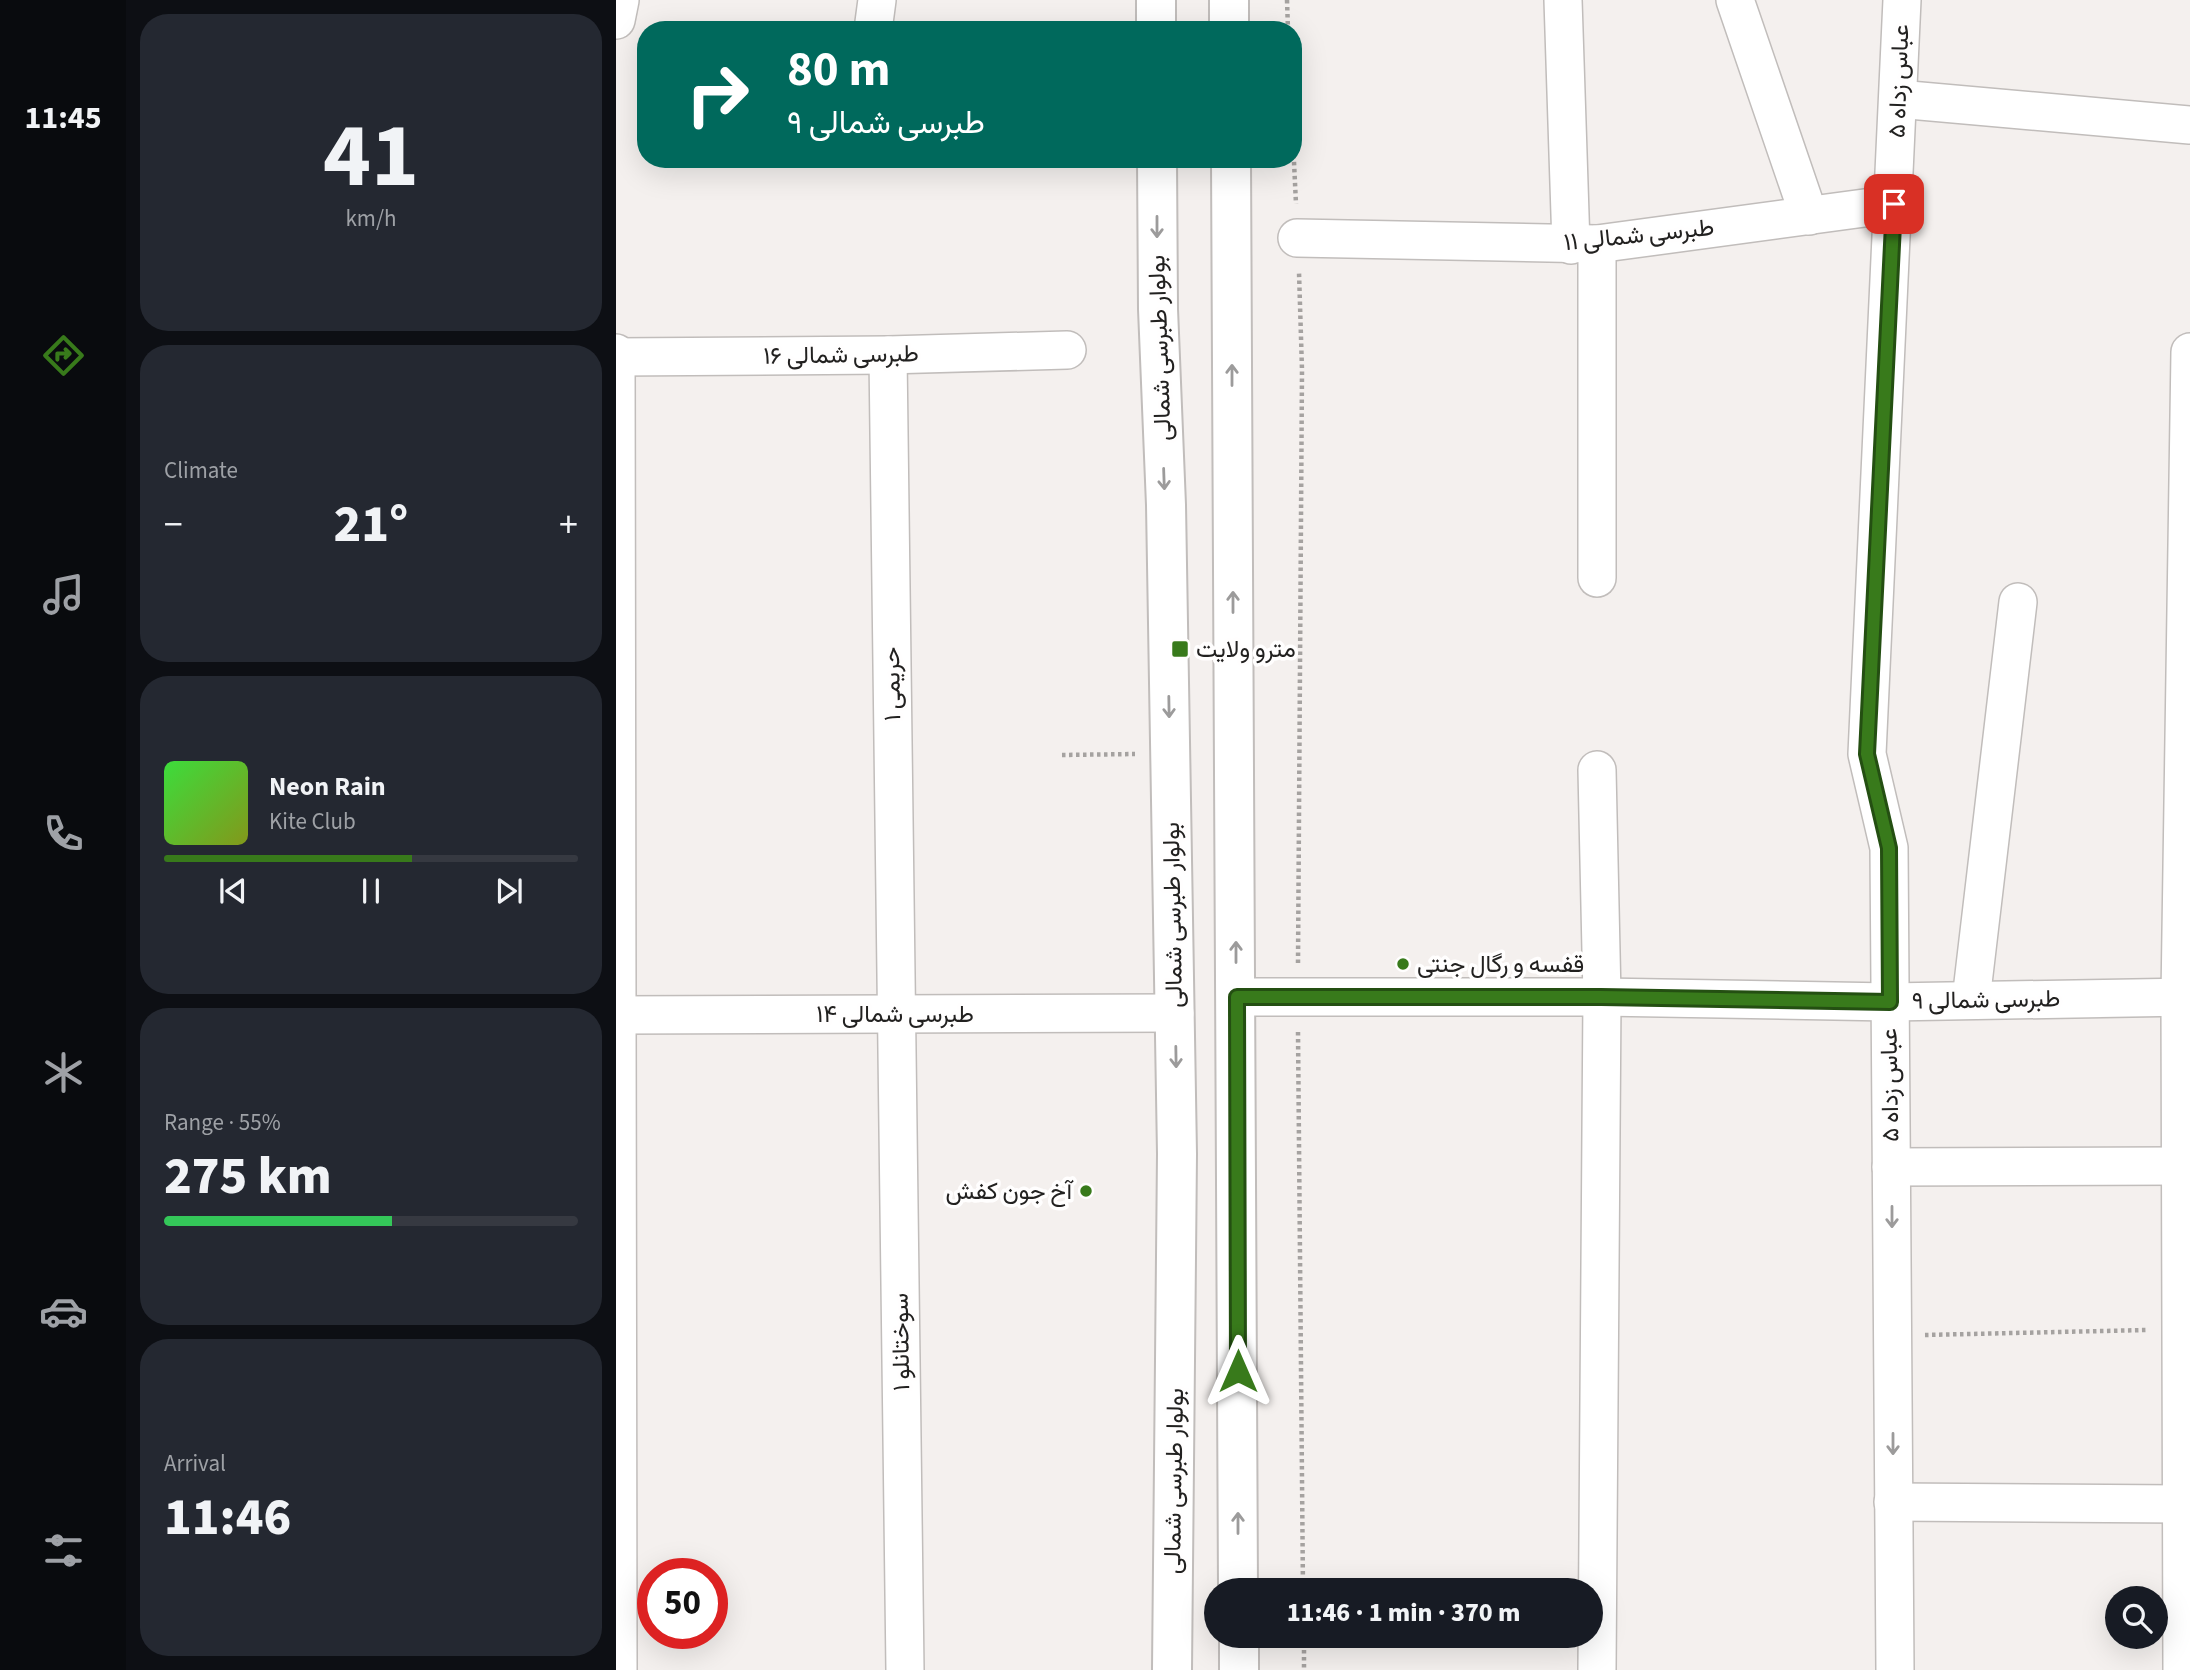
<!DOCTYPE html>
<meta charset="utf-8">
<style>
:root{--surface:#171b24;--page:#242831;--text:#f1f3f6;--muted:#9ea1a6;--line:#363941;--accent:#387a1b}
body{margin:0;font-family:"Source Sans 3",Vazirmatn,sans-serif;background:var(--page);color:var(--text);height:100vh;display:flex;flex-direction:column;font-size:26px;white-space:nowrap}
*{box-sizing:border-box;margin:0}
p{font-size:23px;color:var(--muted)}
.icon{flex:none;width:38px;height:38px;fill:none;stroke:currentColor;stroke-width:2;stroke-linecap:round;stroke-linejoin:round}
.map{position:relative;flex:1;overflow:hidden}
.side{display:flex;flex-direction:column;gap:14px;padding:14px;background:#0d0f14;width:490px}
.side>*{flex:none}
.banner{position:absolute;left:21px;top:21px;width:665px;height:147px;border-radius:28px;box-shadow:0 7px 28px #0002;background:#00695c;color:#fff;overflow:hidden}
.tools{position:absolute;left:1489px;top:1586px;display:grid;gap:14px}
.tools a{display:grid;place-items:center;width:63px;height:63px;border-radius:50%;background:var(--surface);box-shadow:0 7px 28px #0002;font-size:35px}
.speed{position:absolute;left:21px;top:1558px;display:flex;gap:14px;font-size:35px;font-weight:700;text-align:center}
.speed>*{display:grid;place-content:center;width:91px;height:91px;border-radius:50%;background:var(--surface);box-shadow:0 7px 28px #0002;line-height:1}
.speed .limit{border:10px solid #d22;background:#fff;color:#111}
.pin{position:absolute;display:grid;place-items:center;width:60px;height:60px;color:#fff;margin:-30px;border-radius:14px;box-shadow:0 4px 10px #0006}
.me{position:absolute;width:77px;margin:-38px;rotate:0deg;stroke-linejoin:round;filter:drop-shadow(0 0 5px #0008)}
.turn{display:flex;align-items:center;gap:24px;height:147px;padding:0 35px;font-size:32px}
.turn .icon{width:91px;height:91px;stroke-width:2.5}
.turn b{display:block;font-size:49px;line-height:60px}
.big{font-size:52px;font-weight:800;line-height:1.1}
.side .card{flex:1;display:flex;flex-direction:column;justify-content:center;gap:10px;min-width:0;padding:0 24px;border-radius:28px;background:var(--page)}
.side .dial{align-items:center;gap:0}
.dial b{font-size:91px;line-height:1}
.song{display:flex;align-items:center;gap:21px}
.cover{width:84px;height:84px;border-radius:10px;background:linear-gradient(135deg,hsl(120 70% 55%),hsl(70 70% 35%))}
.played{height:7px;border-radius:4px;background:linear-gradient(90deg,var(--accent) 60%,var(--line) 60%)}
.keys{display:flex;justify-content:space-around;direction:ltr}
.heat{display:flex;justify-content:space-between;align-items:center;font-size:38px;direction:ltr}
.charge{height:10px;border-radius:5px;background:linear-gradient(90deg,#34c759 55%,var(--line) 0)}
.trip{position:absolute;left:588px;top:1578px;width:399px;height:70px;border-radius:35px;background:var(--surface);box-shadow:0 7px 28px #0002;font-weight:800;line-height:70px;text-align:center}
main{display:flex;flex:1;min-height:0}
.tab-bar{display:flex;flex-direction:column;width:126px;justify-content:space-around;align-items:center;background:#090b0e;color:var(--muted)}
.tab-bar .icon{width:49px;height:49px}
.tab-bar .on{color:var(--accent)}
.tab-bar b{font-size:32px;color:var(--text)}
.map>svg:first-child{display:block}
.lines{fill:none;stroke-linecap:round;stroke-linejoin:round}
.minor-casing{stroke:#c1bdbb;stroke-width:40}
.secondary-casing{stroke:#c1bdbb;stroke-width:42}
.path{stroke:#a5a2a0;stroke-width:4.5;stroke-dasharray:3.5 3.5;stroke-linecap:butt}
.minor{stroke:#fff;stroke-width:37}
.secondary{stroke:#fff;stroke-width:38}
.oneway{stroke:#9c9b9b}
.route-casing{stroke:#244f12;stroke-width:18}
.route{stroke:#387a1b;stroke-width:12}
.poi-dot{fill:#387a1b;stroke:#fffefe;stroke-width:2.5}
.labels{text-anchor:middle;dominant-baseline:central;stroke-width:7;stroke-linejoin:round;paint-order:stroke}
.street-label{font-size:24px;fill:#222120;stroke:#fffefe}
.poi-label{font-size:24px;fill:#222120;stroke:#fffefe;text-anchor:start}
</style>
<main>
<nav class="tab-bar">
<b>11:45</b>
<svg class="icon on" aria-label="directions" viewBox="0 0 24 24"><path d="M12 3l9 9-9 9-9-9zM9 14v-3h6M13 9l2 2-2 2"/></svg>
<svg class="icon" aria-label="music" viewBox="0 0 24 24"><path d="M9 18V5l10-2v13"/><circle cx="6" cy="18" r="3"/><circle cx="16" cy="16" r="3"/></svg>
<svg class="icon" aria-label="phone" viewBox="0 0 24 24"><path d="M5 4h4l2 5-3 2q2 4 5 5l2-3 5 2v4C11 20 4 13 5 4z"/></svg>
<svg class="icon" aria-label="climate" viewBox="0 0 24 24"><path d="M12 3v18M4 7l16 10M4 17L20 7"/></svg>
<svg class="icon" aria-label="car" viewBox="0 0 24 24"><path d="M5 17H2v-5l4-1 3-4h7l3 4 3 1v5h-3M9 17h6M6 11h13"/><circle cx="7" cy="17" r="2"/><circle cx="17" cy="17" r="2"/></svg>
<svg class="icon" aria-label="filters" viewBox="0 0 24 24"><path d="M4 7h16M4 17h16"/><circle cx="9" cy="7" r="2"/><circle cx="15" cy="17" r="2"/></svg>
</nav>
<section class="side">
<div class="card dial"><b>41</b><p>km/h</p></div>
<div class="card"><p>Climate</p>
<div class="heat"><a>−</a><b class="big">21°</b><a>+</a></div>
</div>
<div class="card">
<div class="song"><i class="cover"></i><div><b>Neon Rain</b><p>Kite Club</p></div></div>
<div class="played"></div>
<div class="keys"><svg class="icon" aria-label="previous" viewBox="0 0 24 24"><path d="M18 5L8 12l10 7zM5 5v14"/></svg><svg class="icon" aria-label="pause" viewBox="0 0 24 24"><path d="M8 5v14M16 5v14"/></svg><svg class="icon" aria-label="next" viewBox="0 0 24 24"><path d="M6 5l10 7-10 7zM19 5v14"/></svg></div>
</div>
<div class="card"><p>Range · 55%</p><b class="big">275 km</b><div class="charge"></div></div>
<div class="card"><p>Arrival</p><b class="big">11:46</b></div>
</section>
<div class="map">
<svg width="1574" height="1670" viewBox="0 0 1574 1670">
<rect width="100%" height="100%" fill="#f4f0ee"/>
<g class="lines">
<defs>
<g id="minor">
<polyline points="947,0 955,245"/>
<polyline points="1119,0 1193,216"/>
<polyline points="0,20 4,0"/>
<polyline points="257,30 261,0"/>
<polyline points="1282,99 1574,125"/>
<polyline points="681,238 981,244 1278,204"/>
<polyline points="981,244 981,578"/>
<polyline points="0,353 2,1670"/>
<polyline points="272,355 289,1670"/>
<polyline points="0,357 272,355 451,350"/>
<polyline points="621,997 986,997 1274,1002 1574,997"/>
<polyline points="1355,1000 1402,602"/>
<polyline points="0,1015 559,1013"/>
<polyline points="1275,1167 1564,1166"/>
<polyline points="1277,1502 1566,1504"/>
<polyline points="981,1670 986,997 981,770"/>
<polyline points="1279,1670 1273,848 1251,754 1286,0"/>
<polyline points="1566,1670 1564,996 1574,352"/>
</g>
<g id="secondary">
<polyline points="540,0 540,30"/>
<polyline points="613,0 613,30"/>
<polyline points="541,159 542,309 550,505 561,1154 556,1670"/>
<polyline points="615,159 622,1591"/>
<polyline points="623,1636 623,1670"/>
</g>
</defs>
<!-- minor casing -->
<use href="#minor" class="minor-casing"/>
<!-- secondary casing -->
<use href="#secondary" class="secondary-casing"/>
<!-- path -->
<g class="path">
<polyline points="671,0 672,30"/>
<polyline points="677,141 680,204"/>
<polyline points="446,755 519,754"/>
<polyline points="682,963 686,370 683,272"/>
<polyline points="682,1032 687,1591"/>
<polyline points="1309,1335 1531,1330"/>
<polyline points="688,1636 688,1670"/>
</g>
<!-- minor -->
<use href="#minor" class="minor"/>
<!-- secondary -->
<use href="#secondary" class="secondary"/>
</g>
<!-- one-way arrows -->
<defs><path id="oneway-shaft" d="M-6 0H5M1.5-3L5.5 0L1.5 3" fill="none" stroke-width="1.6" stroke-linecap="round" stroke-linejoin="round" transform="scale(1.75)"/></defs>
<g class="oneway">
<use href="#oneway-shaft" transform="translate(541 227) rotate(90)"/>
<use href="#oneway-shaft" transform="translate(616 375) rotate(-90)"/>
<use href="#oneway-shaft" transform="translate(548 479) rotate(88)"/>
<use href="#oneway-shaft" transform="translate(617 602) rotate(-90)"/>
<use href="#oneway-shaft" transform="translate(553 707) rotate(89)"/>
<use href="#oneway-shaft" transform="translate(620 952) rotate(-90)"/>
<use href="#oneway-shaft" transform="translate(560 1057) rotate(89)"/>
<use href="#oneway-shaft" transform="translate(1276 1217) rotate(90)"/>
<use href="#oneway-shaft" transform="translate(1277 1444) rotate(90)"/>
<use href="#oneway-shaft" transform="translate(622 1523) rotate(-90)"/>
</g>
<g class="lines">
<defs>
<polyline id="route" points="622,1371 621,997 985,997 1274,1002 1273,848 1251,754 1278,204"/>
</defs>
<!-- route casing -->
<use href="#route" class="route-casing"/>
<!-- route -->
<use href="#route" class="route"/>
</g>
<!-- markers -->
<g class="poi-dot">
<rect x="555" y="640" width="18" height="18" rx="3.5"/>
<circle cx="787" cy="964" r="7"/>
<circle cx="470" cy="1191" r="7"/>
</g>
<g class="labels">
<!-- street labels -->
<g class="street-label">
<text transform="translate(1283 81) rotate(-88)">عباس زداه ۵</text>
<text transform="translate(1023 235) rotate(-6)">طبرسی شمالی ۱۱</text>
<text transform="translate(544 348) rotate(-92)">بولوار طبرسی شمالی</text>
<text transform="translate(225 355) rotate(-1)">طبرسی شمالی ۱۶</text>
<text transform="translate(276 684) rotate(-91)">حریمی ۱</text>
<text transform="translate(557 915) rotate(-91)">بولوار طبرسی شمالی</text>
<text transform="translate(1370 1000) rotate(-1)">طبرسی شمالی ۹</text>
<text x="279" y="1014">طبرسی شمالی ۱۴</text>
<text transform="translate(1274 1085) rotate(-91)">عباس زداه ۵</text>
<text transform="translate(285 1342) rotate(-91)">سوختانلو ۱</text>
<text transform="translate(558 1481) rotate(-89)">بولوار طبرسی شمالی</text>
</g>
<!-- poi labels -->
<g class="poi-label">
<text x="580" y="649">مترو ولایت</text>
<text x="801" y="964">قفسه و رگال جنتی</text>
<text x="456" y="1191" text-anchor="end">آخ جون کفش</text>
</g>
</g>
</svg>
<div class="tools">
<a><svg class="icon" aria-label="search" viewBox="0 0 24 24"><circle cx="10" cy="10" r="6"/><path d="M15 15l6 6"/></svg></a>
</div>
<div class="speed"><div class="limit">50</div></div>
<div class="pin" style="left:1278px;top:204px;background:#d93025"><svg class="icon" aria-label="arrive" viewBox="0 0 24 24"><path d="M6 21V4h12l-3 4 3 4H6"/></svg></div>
<svg class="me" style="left:622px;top:1371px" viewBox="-20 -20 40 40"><path d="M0-17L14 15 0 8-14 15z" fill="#387a1b" stroke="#fff" stroke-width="4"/></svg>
<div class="trip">11:46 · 1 min · 370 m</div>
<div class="banner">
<div class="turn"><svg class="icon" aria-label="right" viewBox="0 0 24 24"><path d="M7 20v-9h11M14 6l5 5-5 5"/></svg><div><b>80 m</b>طبرسی شمالی ۹</div></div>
</div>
</div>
</main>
